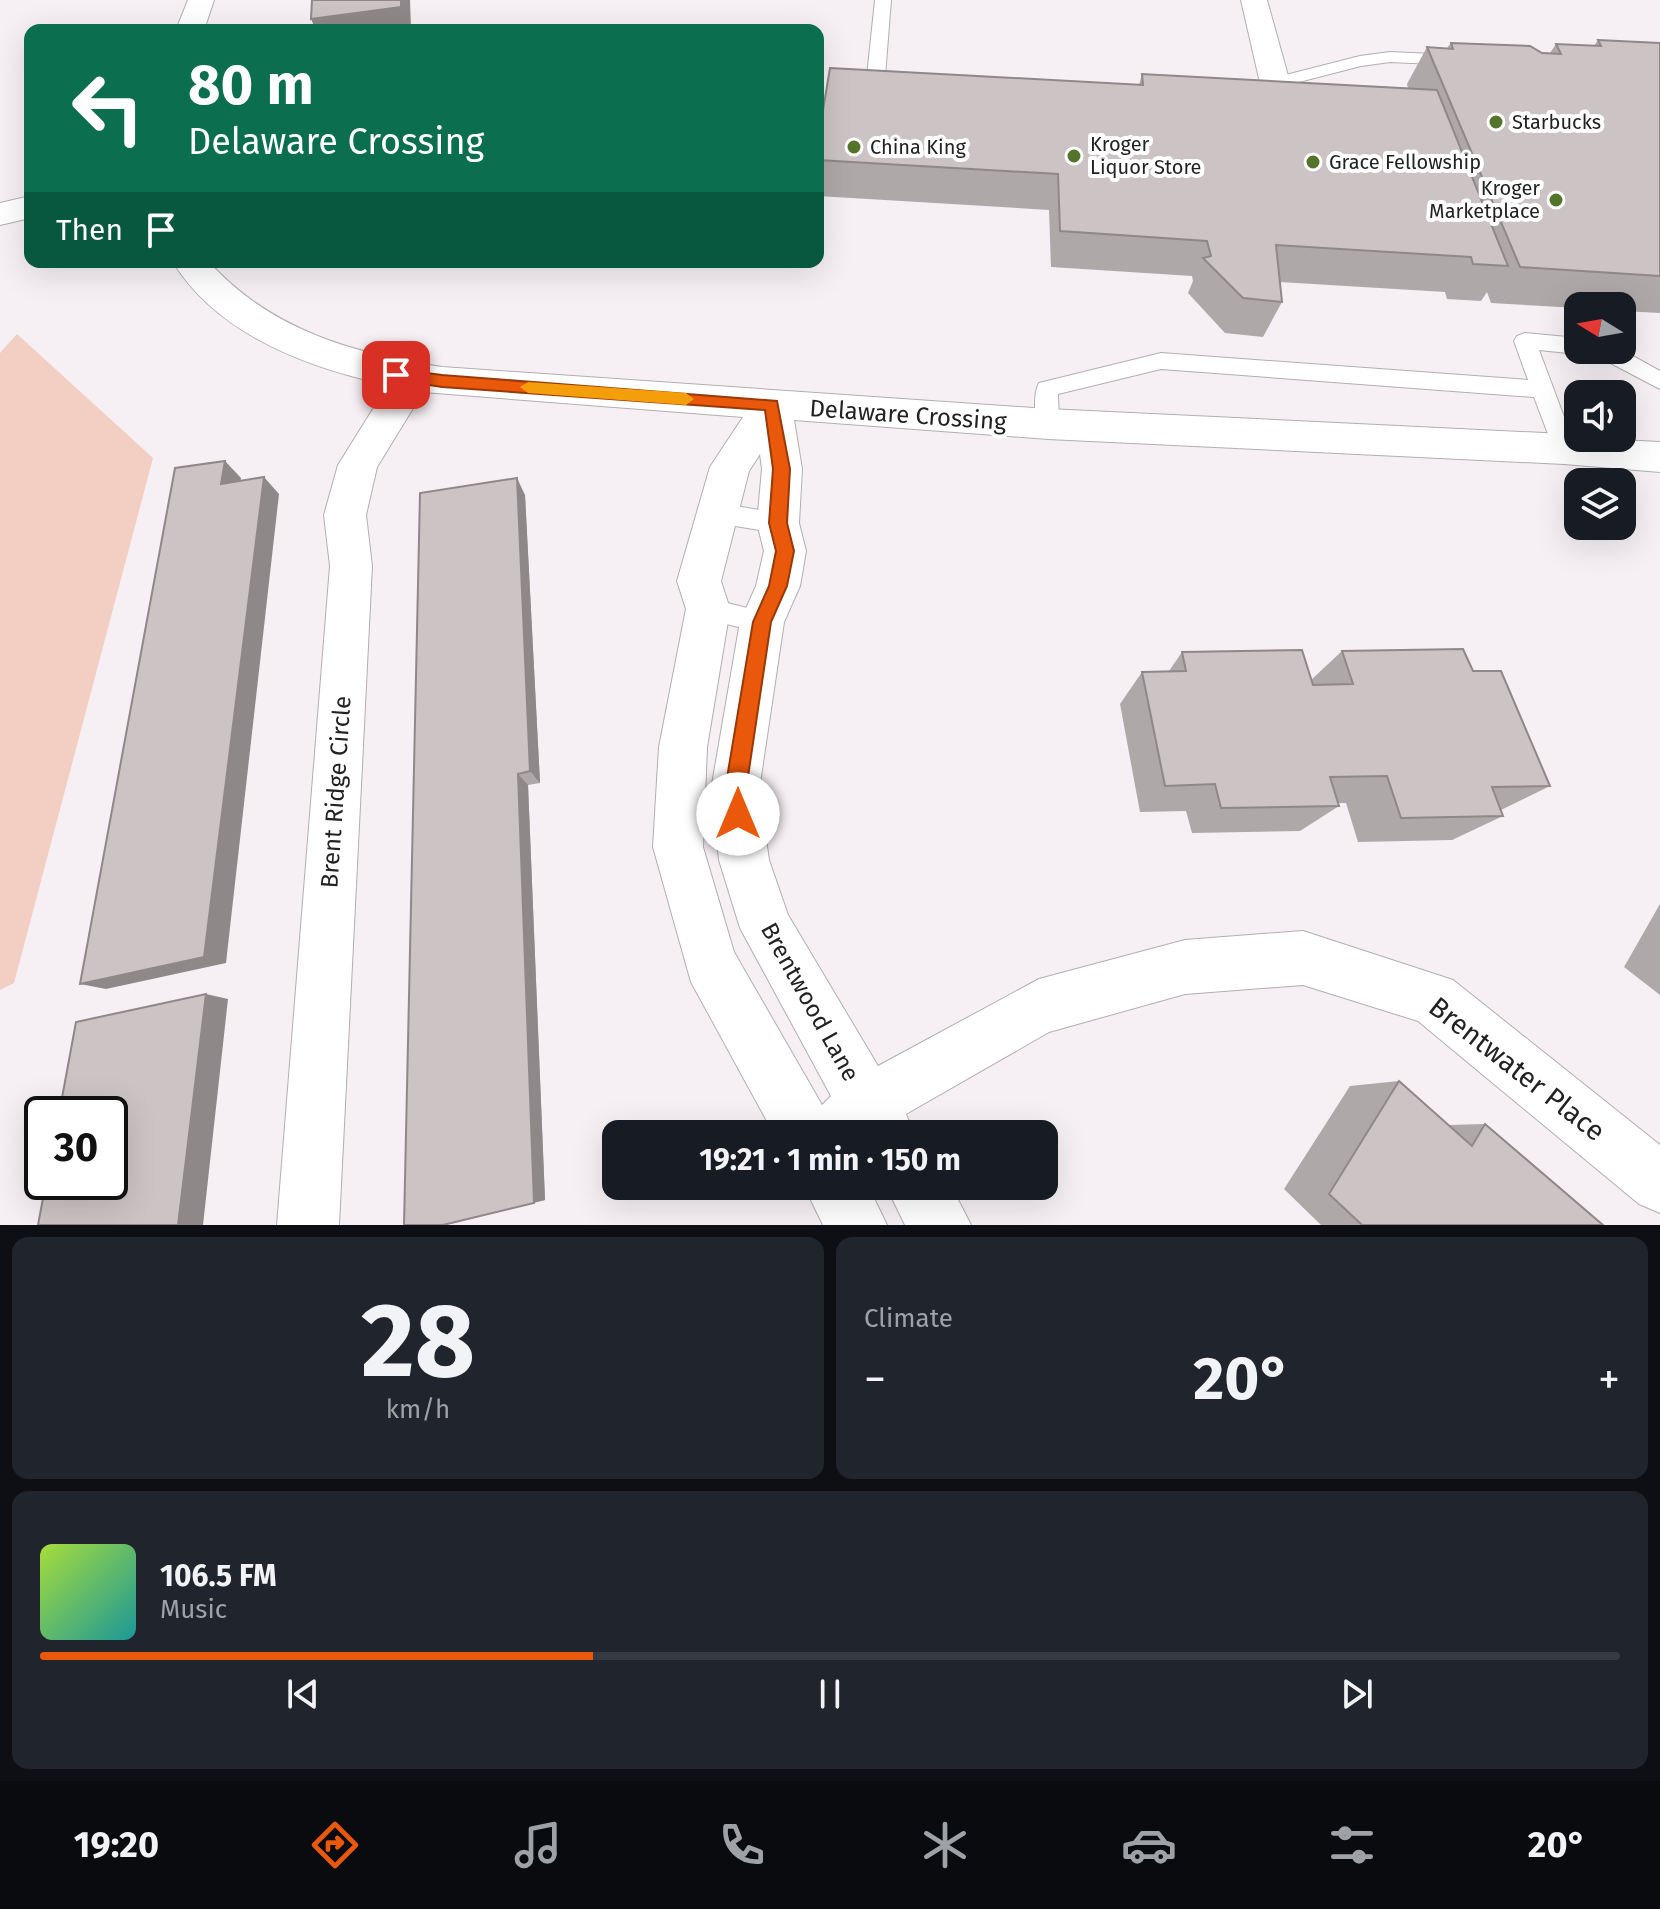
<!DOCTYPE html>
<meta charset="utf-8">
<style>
:root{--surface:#171b24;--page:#20242c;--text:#f1f3f6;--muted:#9ea1a6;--line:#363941;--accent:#ea580c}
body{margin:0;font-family:"Fira Sans",sans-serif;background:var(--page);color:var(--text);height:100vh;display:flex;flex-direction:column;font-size:30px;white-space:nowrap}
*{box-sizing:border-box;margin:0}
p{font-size:26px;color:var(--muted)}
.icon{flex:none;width:44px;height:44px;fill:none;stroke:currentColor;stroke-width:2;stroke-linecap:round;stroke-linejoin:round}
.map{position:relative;height:1225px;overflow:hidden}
.sheet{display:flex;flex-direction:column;gap:12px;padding:12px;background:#0d0f14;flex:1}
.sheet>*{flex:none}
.hud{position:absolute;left:24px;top:24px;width:800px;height:244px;border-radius:16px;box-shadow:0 8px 32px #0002;background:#0b6e4f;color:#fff;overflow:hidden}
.needle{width:52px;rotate:281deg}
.controls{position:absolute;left:1564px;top:292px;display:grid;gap:16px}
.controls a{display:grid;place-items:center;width:72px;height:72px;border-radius:16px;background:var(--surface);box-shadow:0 8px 32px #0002;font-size:40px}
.speed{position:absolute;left:24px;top:1096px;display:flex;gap:16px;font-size:40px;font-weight:700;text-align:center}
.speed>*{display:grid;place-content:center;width:104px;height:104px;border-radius:50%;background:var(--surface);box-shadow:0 8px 32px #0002;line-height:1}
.speed .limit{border:4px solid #111;border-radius:12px;background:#fff;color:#111}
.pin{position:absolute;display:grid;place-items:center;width:68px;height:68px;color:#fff;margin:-34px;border-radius:16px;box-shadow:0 4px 12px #0006}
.me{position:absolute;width:88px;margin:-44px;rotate:0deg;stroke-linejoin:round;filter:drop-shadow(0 0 6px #0008)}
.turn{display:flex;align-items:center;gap:28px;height:168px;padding:0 32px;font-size:36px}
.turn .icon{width:104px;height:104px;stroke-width:2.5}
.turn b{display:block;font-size:56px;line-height:68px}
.then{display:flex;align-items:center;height:76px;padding:0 32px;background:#0003;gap:16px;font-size:30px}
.big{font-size:60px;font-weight:700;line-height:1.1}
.sheet .card{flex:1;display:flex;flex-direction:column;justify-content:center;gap:12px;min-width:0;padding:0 28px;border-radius:16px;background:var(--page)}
.sheet .dial{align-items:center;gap:0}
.dial b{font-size:104px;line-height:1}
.song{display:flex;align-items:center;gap:24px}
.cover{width:96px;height:96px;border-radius:12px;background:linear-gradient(135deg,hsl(80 70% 55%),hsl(180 70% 35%))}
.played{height:8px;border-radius:4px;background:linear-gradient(90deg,var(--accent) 35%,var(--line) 35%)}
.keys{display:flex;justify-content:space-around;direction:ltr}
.heat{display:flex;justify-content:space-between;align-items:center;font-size:44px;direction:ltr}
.sheet .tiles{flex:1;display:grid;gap:12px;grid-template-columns:1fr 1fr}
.card:last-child{grid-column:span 2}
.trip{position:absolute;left:602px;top:1120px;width:456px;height:80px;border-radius:16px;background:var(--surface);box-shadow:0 8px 32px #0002;font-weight:700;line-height:80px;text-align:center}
.tabs{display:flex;height:128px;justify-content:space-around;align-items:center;background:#090b0e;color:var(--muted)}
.tabs .icon{width:56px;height:56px}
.tabs .selected{color:var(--accent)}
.tabs b{font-size:36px;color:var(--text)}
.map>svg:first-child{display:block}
.green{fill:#f3cec3}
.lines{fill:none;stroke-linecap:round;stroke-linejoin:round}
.service-casing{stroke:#b3aeb1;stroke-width:2}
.minor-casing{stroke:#b3aeb1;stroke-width:2}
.service{fill:#fff;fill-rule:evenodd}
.minor{fill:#fff;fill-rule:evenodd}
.wall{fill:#afa8a9}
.shaded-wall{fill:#8e8889}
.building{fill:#cbc3c4;stroke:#8e8889;stroke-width:2}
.route{fill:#ea580c;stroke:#983908;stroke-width:2}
.slow{fill:#f59e0b}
.poi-dot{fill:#54742b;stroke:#fff;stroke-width:3}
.labels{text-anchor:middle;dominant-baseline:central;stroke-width:8;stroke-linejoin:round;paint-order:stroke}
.far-poi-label{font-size:20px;fill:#232123;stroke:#fff;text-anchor:start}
.street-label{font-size:24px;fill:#232123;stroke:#fff}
.near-street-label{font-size:28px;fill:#232123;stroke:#fff}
</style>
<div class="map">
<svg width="1660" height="1225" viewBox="0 0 1660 1225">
<rect width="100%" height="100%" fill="#f6f0f4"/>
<!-- green -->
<polygon class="green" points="17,334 153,458 14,983 0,990 0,353"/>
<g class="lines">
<defs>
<g id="service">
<polygon points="875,0 891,0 885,76 876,81 867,76"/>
<polygon points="1390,52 1457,55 1465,60 1457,65 1390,62 1361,66 1256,93 1247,88 1250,84 1360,56"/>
<path d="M1525,333L1578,338V350H1587L1578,354L1539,350L1576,449L1572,455L1564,458L1556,455L1534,397L1161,369L1058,394L1059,424L1056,430L1048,433L1040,430C1034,419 1033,394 1039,383L1161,353L1528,380L1514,341L1517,336Z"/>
<polygon points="1594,350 1622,350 1660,371 1660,389 1597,356"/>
<polygon points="717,503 778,513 787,516 790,523 787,530 778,533 717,523 708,520 705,513 708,506"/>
<polygon points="708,598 771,614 775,622 771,630 762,633 699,617 695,609 699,601"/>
</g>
<g id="minor">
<polygon points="188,0 214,0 204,30 176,30"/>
<polygon points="1241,0 1267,0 1290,83 1285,89 1275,92 1265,89 1260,83"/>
<polygon points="30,196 30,218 0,225 0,203"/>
<path d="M173,262H209C270,330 355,354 442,367L1048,409L1564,434L1578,435V438L1660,442V472L1564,464L1048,439L794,420L802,469L799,523L806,551L800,586L784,622L759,790L769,860L788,915L878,1066L1039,979L1185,940L1303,931L1453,980L1660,1145V1213L1639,1204L1418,1021L1303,985L1185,994L1049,1032L906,1114L914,1134H774L691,982L653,847L659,747L686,609L677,581L710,467L743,417L423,392L377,467L366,515L372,566L339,1225H277L330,566L324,515L338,465L388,385C308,368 218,335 173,262ZM760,454L762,469L757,523L764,551L756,586L740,622L711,790L719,860L740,928L831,1096L822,1105L734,952L703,847L707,747L730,609L721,581L749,471Z"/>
<polygon points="804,1186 868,1186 887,1225 823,1225"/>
<polygon points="886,1186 951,1186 971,1225 905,1225"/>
</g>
</defs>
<!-- service casing -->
<use href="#service" class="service-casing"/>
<!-- minor casing -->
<use href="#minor" class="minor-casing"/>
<!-- service -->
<use href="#service" class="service"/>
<!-- minor -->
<use href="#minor" class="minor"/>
</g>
<!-- wall -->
<g class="wall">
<polygon points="1598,40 1660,43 1660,313 1622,311 1622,306 1578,306 1578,308 1491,303 1487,292 1481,301 1447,299 1445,292 1280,282 1282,302 1263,337 1225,333 1188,293 1193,281 1192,276 1051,267 1049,210 818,196 818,140 1139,85 1142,74 1408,88 1407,84 1427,47 1447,48 1451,43 1550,53 1556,44 1594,46"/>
<polygon points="525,495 540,783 528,785 545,1200 445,1225"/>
<polygon points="1342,651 1473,671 1550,786 1501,810 1503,816 1452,840 1358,842 1346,803 1338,803 1339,806 1300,831 1192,833 1186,811 1140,812 1120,704 1142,672 1169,671 1182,652 1311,680"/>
<polygon points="1660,904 1660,995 1624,967"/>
<polygon points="1399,1081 1449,1125 1485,1124 1603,1225 1321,1225 1284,1189 1350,1086"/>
</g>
<!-- shaded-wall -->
<g class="shaded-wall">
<polygon points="401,0 410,0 411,30 316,30 311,19"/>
<polygon points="225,461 241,478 237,501 221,484"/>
<polygon points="264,477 279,494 226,963 106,989 80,984"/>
<polygon points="517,478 525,495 540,783 530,771"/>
<polygon points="518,774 528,785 545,1200 443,1225"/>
<polygon points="206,994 228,999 203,1225 178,1225"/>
</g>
<!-- building -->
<g class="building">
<polygon points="312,0 401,0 401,7 311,19"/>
<polygon points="1598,40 1660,43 1660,276 1520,267 1427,47 1453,49 1451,43 1530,46 1542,53 1561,54 1556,44 1601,46"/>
<polygon points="830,68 1143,85 1142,74 1437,90 1508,266 1473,264 1471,257 1276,245 1282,302 1243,298 1203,258 1211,256 1207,241 1060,231 1058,174 818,160 818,140"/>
<polygon points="225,461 221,484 264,477 204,957 80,984 175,468"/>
<polygon points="517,478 530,771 518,774 534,1203 443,1225 404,1225 420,493"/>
<polygon points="1463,649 1473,671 1501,671 1550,786 1492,787 1503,816 1401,818 1387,776 1330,777 1339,806 1221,808 1215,784 1165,786 1142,672 1186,671 1182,652 1302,650 1313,685 1353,684 1342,651"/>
<polygon points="206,994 178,1225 38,1225 46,1182 110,1182 110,1114 59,1114 76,1022"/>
<polygon points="1399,1081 1472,1146 1485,1124 1603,1225 1362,1225 1329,1194"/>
</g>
<!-- route -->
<polygon class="route" points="396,369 442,375 777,401 790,469 787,523 794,551 787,586 771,622 746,790 748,814 745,821 738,824 731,821 725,790 753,622 769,586 776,551 769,523 773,469 765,410 442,387 390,379 390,371"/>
<!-- slow -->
<polygon class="slow" points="528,382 686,393 694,399 686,405 528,393 520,387"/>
<!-- markers -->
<g class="poi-dot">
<circle cx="1496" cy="122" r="8"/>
<circle cx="854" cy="147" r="8"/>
<circle cx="1074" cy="156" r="8"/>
<circle cx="1313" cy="162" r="8"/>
<circle cx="1556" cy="200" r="8"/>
</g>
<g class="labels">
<!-- far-poi labels -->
<g class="far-poi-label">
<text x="1512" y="122">Starbucks</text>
<text x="1090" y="144">Kroger<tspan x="1090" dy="23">Liquor Store</tspan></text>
<text x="870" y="147">China King</text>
<text x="1329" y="162">Grace Fellowship</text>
<text x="1540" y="188" text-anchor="end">Kroger<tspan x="1540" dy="23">Marketplace</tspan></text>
</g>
<!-- street labels -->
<g class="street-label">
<text transform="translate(908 415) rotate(4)">Delaware Crossing</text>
<text transform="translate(336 792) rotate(-86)">Brent Ridge Circle</text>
<text transform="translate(810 1002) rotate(61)">Brentwood Lane</text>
</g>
<!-- near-street labels -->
<g class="near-street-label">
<text transform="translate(1517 1069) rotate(38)">Brentwater Place</text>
</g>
</g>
</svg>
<div class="controls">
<a><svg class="needle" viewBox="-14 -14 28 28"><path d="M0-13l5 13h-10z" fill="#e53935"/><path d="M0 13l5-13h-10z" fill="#9ea1a6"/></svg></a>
<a><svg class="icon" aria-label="sound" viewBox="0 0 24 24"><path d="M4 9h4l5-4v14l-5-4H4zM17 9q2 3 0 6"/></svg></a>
<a><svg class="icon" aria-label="layers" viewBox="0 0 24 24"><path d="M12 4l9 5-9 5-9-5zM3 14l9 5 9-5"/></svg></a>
</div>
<div class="speed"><div class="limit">30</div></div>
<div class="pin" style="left:396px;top:375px;background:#d93025"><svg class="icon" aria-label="arrive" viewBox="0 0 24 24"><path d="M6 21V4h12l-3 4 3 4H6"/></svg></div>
<svg class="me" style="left:738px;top:814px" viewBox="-20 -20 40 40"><circle r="19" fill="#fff"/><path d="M0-13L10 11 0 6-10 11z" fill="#ea580c"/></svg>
<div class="trip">19:21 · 1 min · 150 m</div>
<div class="hud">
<div class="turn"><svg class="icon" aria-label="left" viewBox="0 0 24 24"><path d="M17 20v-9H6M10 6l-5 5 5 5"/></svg><div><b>80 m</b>Delaware Crossing</div></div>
<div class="then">Then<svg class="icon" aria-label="arrive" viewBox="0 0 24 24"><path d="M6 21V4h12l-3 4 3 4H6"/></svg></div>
</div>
</div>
<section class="sheet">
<div class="tiles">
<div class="card dial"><b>28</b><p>km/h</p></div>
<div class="card"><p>Climate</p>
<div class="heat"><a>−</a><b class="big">20°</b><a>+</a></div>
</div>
<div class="card">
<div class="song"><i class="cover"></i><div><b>106.5 FM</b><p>Music</p></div></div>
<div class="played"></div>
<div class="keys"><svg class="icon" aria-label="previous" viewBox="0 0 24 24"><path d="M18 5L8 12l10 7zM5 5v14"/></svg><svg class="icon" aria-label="pause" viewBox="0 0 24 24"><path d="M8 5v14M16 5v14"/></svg><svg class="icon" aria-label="next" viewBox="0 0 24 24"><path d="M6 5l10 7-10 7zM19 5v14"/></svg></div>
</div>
</div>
</section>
<nav class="tabs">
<b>19:20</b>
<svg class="icon selected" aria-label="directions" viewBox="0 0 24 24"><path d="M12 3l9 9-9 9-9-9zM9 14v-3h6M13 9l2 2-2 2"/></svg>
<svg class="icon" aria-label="music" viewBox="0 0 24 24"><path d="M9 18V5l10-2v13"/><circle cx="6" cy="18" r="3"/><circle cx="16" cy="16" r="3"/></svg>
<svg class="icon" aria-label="phone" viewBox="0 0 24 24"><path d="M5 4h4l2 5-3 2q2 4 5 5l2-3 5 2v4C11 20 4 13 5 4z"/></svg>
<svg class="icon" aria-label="climate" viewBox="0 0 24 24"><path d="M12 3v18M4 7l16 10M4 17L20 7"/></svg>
<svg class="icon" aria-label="car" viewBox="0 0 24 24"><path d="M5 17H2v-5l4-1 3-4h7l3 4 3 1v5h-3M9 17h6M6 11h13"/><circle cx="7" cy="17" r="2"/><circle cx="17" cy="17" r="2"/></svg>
<svg class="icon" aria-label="filters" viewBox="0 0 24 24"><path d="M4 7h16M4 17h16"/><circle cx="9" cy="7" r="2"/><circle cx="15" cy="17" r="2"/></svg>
<b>20°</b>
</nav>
